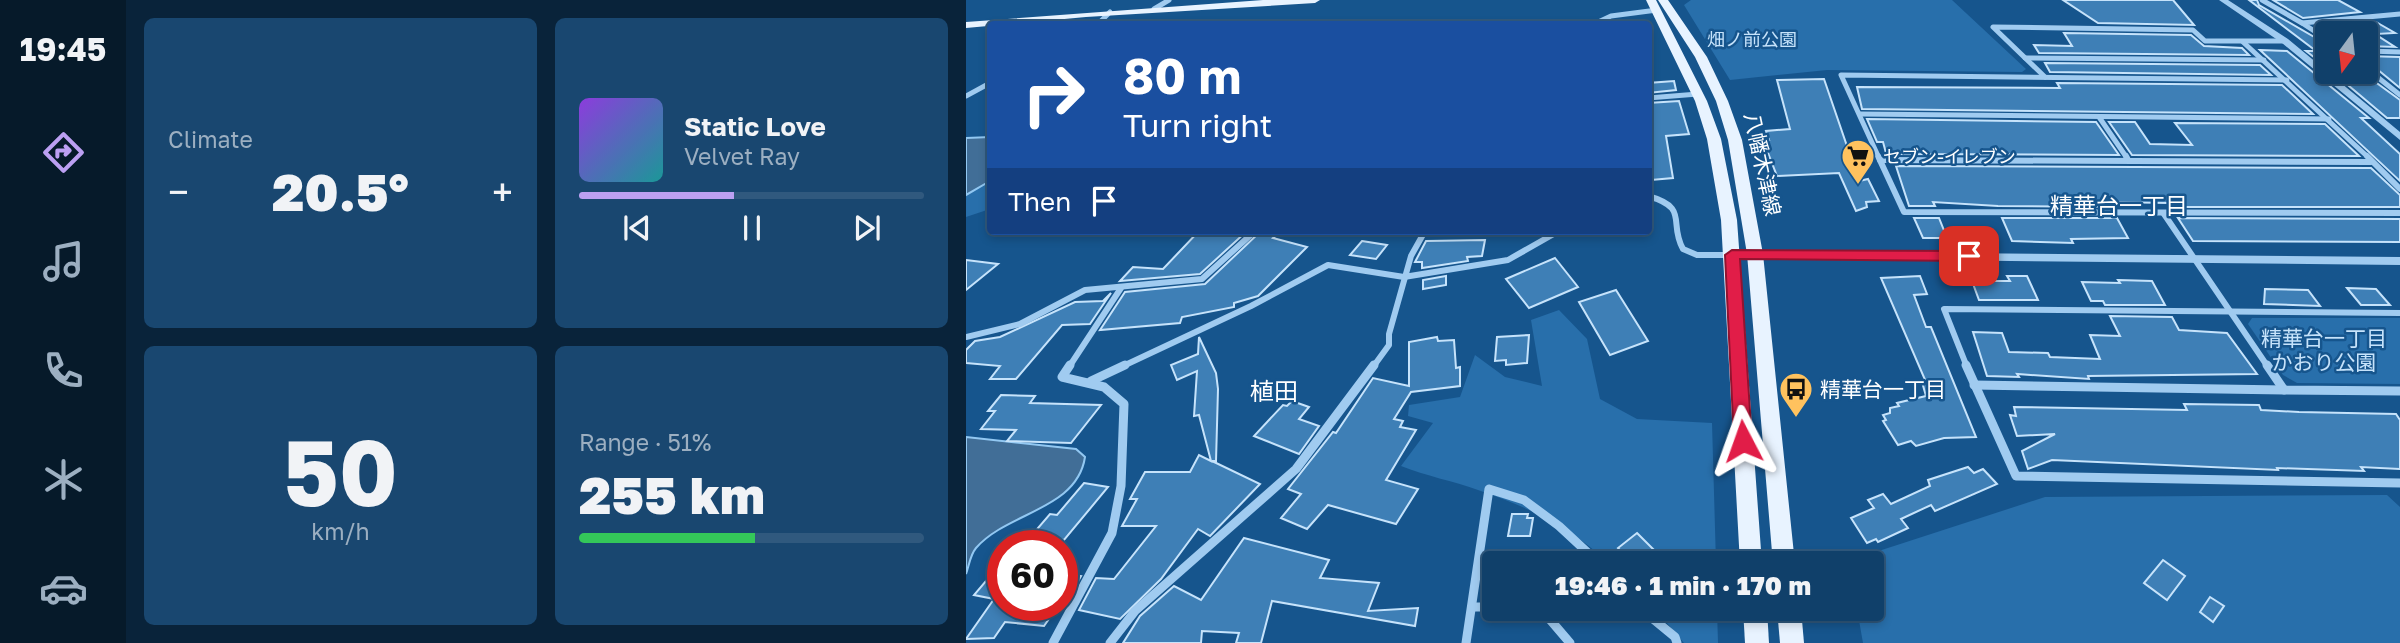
<!DOCTYPE html>
<meta charset="utf-8">
<style>
:root{--surface:#10406a;--page:#194770;--text:#f1f3f6;--muted:#9cafc1;--line:#30597e;--accent:#bca0f2}
body{margin:0;font-family:"Golos Text","Noto Sans JP",sans-serif;background:var(--page);color:var(--text);height:100vh;display:flex;flex-direction:column;font-size:26px;white-space:nowrap}
*{box-sizing:border-box;margin:0}
p{font-size:23px;color:var(--muted)}
.icon{flex:none;width:38px;height:38px;fill:none;stroke:currentColor;stroke-width:2;stroke-linecap:round;stroke-linejoin:round}
.map{position:relative;flex:1;overflow:hidden}
.sheet{display:flex;flex-direction:column;gap:18px;padding:18px;background:#09233a;width:840px}
.sheet>*{flex:none}
.top-card{position:absolute;left:21px;top:21px;width:665px;height:214px;border-radius:7px;box-shadow:0 4px 10px #0003,0 0 0 2px var(--line);background:#1a4fa0;color:#fff;overflow:hidden}
.needle{width:46px;rotate:195deg}
.controls{position:absolute;left:1349px;top:21px;display:grid;gap:14px}
.controls a{display:grid;place-items:center;width:63px;height:63px;border-radius:7px;background:var(--surface);box-shadow:0 4px 10px #0003,0 0 0 2px var(--line);font-size:35px}
.speed{position:absolute;left:21px;top:530px;display:flex;gap:14px;font-size:35px;font-weight:700;text-align:center}
.speed>*{display:grid;place-content:center;width:91px;height:91px;border-radius:50%;background:var(--surface);box-shadow:0 4px 10px #0003,0 0 0 2px var(--line);line-height:1}
.speed .limit{border:10px solid #d22;background:#fff;color:#111}
.pin{position:absolute;display:grid;place-items:center;width:60px;height:60px;color:#fff;margin:-30px;border-radius:14px;box-shadow:0 4px 10px #0006}
.me{position:absolute;width:77px;margin:-38px;rotate:356deg;stroke-linejoin:round;filter:drop-shadow(0 0 5px #0008)}
.turn{display:flex;align-items:center;gap:24px;height:147px;padding:0 21px;font-size:32px}
.turn .icon{width:91px;height:91px;stroke-width:2.5}
.turn b{display:block;font-size:49px;line-height:60px}
.then{display:flex;align-items:center;height:66px;padding:0 21px;background:#0003;gap:14px;font-size:26px}
.big{font-size:52px;font-weight:800;line-height:1.1}
.sheet .card{flex:1;display:flex;flex-direction:column;justify-content:center;gap:10px;min-width:0;padding:0 24px;border-radius:10px;background:var(--page)}
.sheet .dial{align-items:center;gap:0}
.dial b{font-size:91px;line-height:1}
.song{display:flex;align-items:center;gap:21px}
.cover{width:84px;height:84px;border-radius:10px;background:linear-gradient(135deg,hsl(270 70% 55%),hsl(180 70% 35%))}
.played{height:7px;border-radius:4px;background:linear-gradient(90deg,var(--accent) 45%,var(--line) 45%)}
.keys{display:flex;justify-content:space-around;direction:ltr}
.heat{display:flex;justify-content:space-between;align-items:center;font-size:38px;direction:ltr}
.charge{height:10px;border-radius:5px;background:linear-gradient(90deg,#34c759 51%,var(--line) 0)}
.sheet .tiles{flex:1;display:grid;gap:18px;grid-template-columns:repeat(2,1fr)}
.trip{position:absolute;left:516px;top:551px;width:402px;height:70px;border-radius:7px;background:var(--surface);box-shadow:0 4px 10px #0003,0 0 0 2px var(--line);font-weight:800;line-height:70px;text-align:center}
main{display:flex;flex:1;min-height:0}
.tab-bar{display:flex;flex-direction:column;width:126px;justify-content:space-around;align-items:center;background:#061a2a;color:var(--muted)}
.tab-bar .icon{width:49px;height:49px}
.tab-bar .selected{color:var(--accent)}
.tab-bar b{font-size:32px;color:var(--text)}
.map>svg:first-child{display:block}
.green{fill:#286fab}
.water{fill:#416e97;stroke:#92c8f2;stroke-width:2}
.building{fill:#3e7fb6;stroke:#c6e3fb;stroke-width:2}
.lines{fill:none;stroke-linecap:round;stroke-linejoin:round}
.minor-far2{stroke:#a0cbf0;stroke-width:5}
.minor-far1{stroke:#a0cbf0;stroke-width:6}
.minor{stroke:#a0cbf0;stroke-width:9}
.tertiary{fill:#a0cbf0;fill-rule:evenodd}
.primary{fill:#e8f3ff;fill-rule:evenodd}
.route{fill:#e11d48;stroke:#92132f;stroke-width:2}
.labels{text-anchor:middle;dominant-baseline:central;stroke-width:5;stroke-linejoin:round;paint-order:stroke}
.far-park-label{font-size:18px;fill:#c6e3fb;stroke:#16558d}
.far-poi-label{font-size:18px;fill:#fff;stroke:#16558d;text-anchor:start}
.street-label{font-size:21px;fill:#fff;stroke:#16558d}
.park-label{font-size:21px;fill:#c6e3fb;stroke:#16558d}
.poi-label{font-size:21px;fill:#fff;stroke:#16558d;text-anchor:start}
.neighbourhood-label{font-size:23px;fill:#fff;stroke:#16558d}
.quarter-label{font-size:24px;fill:#fff;stroke:#16558d}
</style>
<main>
<nav class="tab-bar">
<b>19:45</b>
<svg class="icon selected" aria-label="directions" viewBox="0 0 24 24"><path d="M12 3l9 9-9 9-9-9zM9 14v-3h6M13 9l2 2-2 2"/></svg>
<svg class="icon" aria-label="music" viewBox="0 0 24 24"><path d="M9 18V5l10-2v13"/><circle cx="6" cy="18" r="3"/><circle cx="16" cy="16" r="3"/></svg>
<svg class="icon" aria-label="phone" viewBox="0 0 24 24"><path d="M5 4h4l2 5-3 2q2 4 5 5l2-3 5 2v4C11 20 4 13 5 4z"/></svg>
<svg class="icon" aria-label="climate" viewBox="0 0 24 24"><path d="M12 3v18M4 7l16 10M4 17L20 7"/></svg>
<svg class="icon" aria-label="car" viewBox="0 0 24 24"><path d="M5 17H2v-5l4-1 3-4h7l3 4 3 1v5h-3M9 17h6M6 11h13"/><circle cx="7" cy="17" r="2"/><circle cx="17" cy="17" r="2"/></svg>
</nav>
<section class="sheet">
<div class="tiles">
<div class="card"><p>Climate</p>
<div class="heat"><a>−</a><b class="big">20.5°</b><a>+</a></div>
</div>
<div class="card">
<div class="song"><i class="cover"></i><div><b>Static Love</b><p>Velvet Ray</p></div></div>
<div class="played"></div>
<div class="keys"><svg class="icon" aria-label="previous" viewBox="0 0 24 24"><path d="M18 5L8 12l10 7zM5 5v14"/></svg><svg class="icon" aria-label="pause" viewBox="0 0 24 24"><path d="M8 5v14M16 5v14"/></svg><svg class="icon" aria-label="next" viewBox="0 0 24 24"><path d="M6 5l10 7-10 7zM19 5v14"/></svg></div>
</div>
<div class="card dial"><b>50</b><p>km/h</p></div>
<div class="card"><p>Range · 51%</p><b class="big">255 km</b><div class="charge"></div></div>
</div>
</section>
<div class="map">
<svg width="1434" height="643" viewBox="0 0 1434 643">
<rect width="100%" height="100%" fill="#16558d"/>
<!-- green -->
<g class="green">
<polygon points="725,0 986,0 1060,69 1056,72 861,70 764,80 718,5"/>
<polygon points="24,181 24,209 0,217 0,195"/>
<path d="M593,310L621,339L634,399L671,419L746,423L750,563H642C607,528 560,506 512,490C487,481 460,476 435,466L467,423L442,416L443,405L494,397L509,355L539,377L576,386L565,320Z"/>
<polygon points="1286,318 1434,318 1434,384 1331,383 1317,375 1282,324"/>
<polygon points="1421,495 1434,507 1434,643 897,643 891,609 906,609 906,564 888,563 888,559 1079,497"/>
<polygon points="689,609 751,609 752,643 718,643"/>
</g>
<!-- water -->
<g class="water">
<polygon points="24,137 24,181 0,195 0,138"/>
<path d="M0,437L110,449L119,457C111,510 41,512 10,548C4,555 3,566 0,574Z"/>
</g>
<!-- building -->
<g class="building">
<polygon points="1097,0 1207,0 1228,25 1132,23"/>
<polygon points="1283,0 1291,0 1293,5 1362,45 1362,68 1340,51 1350,51"/>
<polygon points="1307,0 1372,0 1394,12 1337,18"/>
<polygon points="1410,22 1429,33 1409,34 1429,47 1400,46 1400,33 1366,33 1362,29 1362,33 1351,27"/>
<polygon points="1098,33 1225,35 1238,46 1276,48 1283,55 1073,53 1068,45 1106,46"/>
<polygon points="1294,50 1321,51 1403,118 1395,118 1434,154 1434,181"/>
<polygon points="1400,56 1434,57 1434,88 1400,60"/>
<polygon points="1079,63 1294,65 1305,75 1084,72"/>
<polygon points="1370,75 1401,76 1434,100 1434,118 1421,118"/>
<polygon points="858,79 893,181 902,179 913,201 900,202 901,207 890,211 873,173 811,176 797,140 803,140 800,131 824,129 811,80"/>
<polygon points="708,81 710,90 682,93 682,83"/>
<polygon points="1091,83 1316,85 1347,114 896,109 891,87 1094,88"/>
<polygon points="713,101 723,134 700,136 707,178 685,180 682,176 682,103"/>
<polygon points="901,119 1130,122 1153,155 927,154 920,153 917,142 911,142"/>
<polygon points="1143,122 1169,122 1184,144 1226,145 1209,123 1359,124 1393,156 1166,155"/>
<polygon points="930,166 1405,168 1434,195 1434,207 1204,207 1202,203 1147,202 1142,202 1145,207 1032,206 967,202 969,206 943,206"/>
<polygon points="948,218 973,218 981,238 957,238"/>
<polygon points="1036,218 1151,218 1162,238 1105,239 1107,243 1046,241"/>
<polygon points="1212,218 1434,219 1434,242 1227,241"/>
<polygon points="233,231 281,231 234,274 154,281 167,267 197,269"/>
<polygon points="295,231 315,231 307,238 341,247 292,296 268,303 268,307 216,317 214,323 134,330 159,292 239,284"/>
<polygon points="519,240 516,256 501,257 502,261 456,268 456,262 449,262 460,241"/>
<polygon points="396,241 421,245 410,259 384,255"/>
<polygon points="589,258 612,287 563,308 540,279"/>
<polygon points="0,260 32,264 0,290"/>
<polygon points="480,276 480,285 457,289 457,280"/>
<polygon points="954,276 961,294 948,295 960,327 965,327 1010,437 978,438 950,446 945,441 932,445 917,421 920,420 917,415 924,413 924,408 933,406 931,403 960,396 956,382 960,382 915,278"/>
<polygon points="1041,276 1061,276 1072,300 1013,300 1006,281 1044,281"/>
<polygon points="1152,280 1186,281 1199,305 1139,305 1137,301 1125,301 1116,282 1154,283"/>
<polygon points="1381,288 1410,289 1424,305 1395,305"/>
<polygon points="1299,289 1342,290 1354,306 1298,304"/>
<polygon points="650,290 682,341 644,355 613,302"/>
<polygon points="145,293 124,324 96,325 50,379 24,379 34,366 0,363 0,350 9,341 34,337 109,302 137,301"/>
<polygon points="1144,316 1206,317 1213,330 1261,333 1291,374 1122,376 1123,379 1051,374 1053,377 1021,376 1007,332 1036,333 1043,352 1082,353 1084,357 1134,359 1124,335 1154,336"/>
<polygon points="563,335 561,363 540,365 540,360 529,361 531,337"/>
<polygon points="233,337 250,373 252,389 250,461 246,461 294,484 244,536 232,529 195,579 154,619 113,610 130,578 148,579 190,526 156,526 171,499 164,499 179,472 224,472 233,455 245,461 233,415 228,416 231,371 211,380 205,365 232,354"/>
<polygon points="471,337 472,341 488,340 490,368 494,367 494,386 445,392 428,419 437,421 434,427 450,430 420,480 452,489 430,524 362,505 341,529 315,518 335,494 322,489 367,432 370,433 407,378 443,386 443,342"/>
<polygon points="35,395 69,396 64,403 135,405 105,443 41,441 50,430 15,429 29,411 22,411"/>
<polygon points="326,401 343,407 333,419 353,426 333,454 288,436 317,405 321,406"/>
<polygon points="1218,404 1293,405 1295,410 1333,412 1430,414 1434,420 1434,469 1395,467 1398,471 1311,468 1312,470 1086,460 1062,469 1056,451 1089,434 1051,436 1044,415 1050,416 1048,407 1221,410"/>
<polygon points="1002,467 1008,473 1017,469 1031,484 969,511 965,505 935,519 942,528 912,542 910,539 901,543 885,518 908,508 902,500 917,494 925,504 964,486 962,480"/>
<polygon points="118,483 142,487 98,540 66,535 84,514 91,515"/>
<polygon points="546,514 562,514 561,518 567,518 564,536 542,536"/>
<polygon points="671,533 689,551 674,564 667,564 652,548"/>
<polygon points="278,538 363,560 354,578 413,583 402,611 452,608 449,626 306,601 295,643 270,643 273,633 236,631 235,643 157,643 174,616 208,586 235,600"/>
<polygon points="1197,560 1219,576 1201,600 1178,583"/>
<polygon points="37,561 37,606 92,606 78,626 39,622 28,638 0,639 28,599 8,595"/>
<polygon points="96,574 115,576 98,607 96,606"/>
<polygon points="1244,597 1258,606 1247,622 1234,612"/>
</g>
<g class="lines">
<!-- minor-far2 -->
<g class="minor-far2">
<polyline points="1296,0 1336,23"/>
<polyline points="188,9 203,0"/>
<polyline points="132,24 144,12"/>
<polyline points="628,24 645,16 691,10"/>
<polyline points="1362,40 1336,23 1434,14"/>
<polyline points="1277,42 1403,158"/>
<polyline points="1400,51 1434,52"/>
<polyline points="1059,58 1298,60"/>
<polyline points="1400,68 1434,95"/>
<polyline points="1079,77 1027,27 1227,30 1239,41 1319,41"/>
<polyline points="0,96 24,83"/>
<polyline points="682,98 732,94"/>
<polyline points="894,114 1363,119"/>
<polyline points="1133,117 1161,158"/>
<polyline points="913,158 875,75 1321,80"/>
</g>
<!-- minor-far1 -->
<g class="minor-far1">
<polyline points="912,156 938,212 1434,213"/>
<polyline points="1160,156 1162,160"/>
<polyline points="1401,156 1434,189"/>
<polyline points="914,160 1405,162"/>
<path d="M682,196C724,208 702,222 717,249L731,255H766"/>
<polyline points="1198,214 1302,367"/>
<polyline points="0,337 54,324 119,290 236,279 289,231"/>
<polyline points="103,367 155,288"/>
<polyline points="155,367 285,306 362,265 438,277 542,260 593,231"/>
<polyline points="407,367 423,345 423,334 445,256 459,231"/>
<polyline points="1001,367 978,309 1434,313"/>
</g>
<!-- minor -->
<g class="minor">
<polyline points="1000,365 1050,476 1434,483"/>
<polyline points="1301,365 1318,390 1434,391"/>
<polyline points="125,381 159,365"/>
<polyline points="1008,385 1318,390"/>
<polyline points="506,607 528,607"/>
<polyline points="575,609 604,643"/>
<polyline points="675,609 709,637 711,643"/>
<polyline points="87,643 146,533 155,486 158,404 138,387 96,377 104,365"/>
<polyline points="144,643 169,611 330,469 408,365"/>
<polyline points="500,643 523,489 558,500 593,526 634,564"/>
</g>
<!-- tertiary -->
<g class="tertiary">
<polygon points="1253,0 1262,0 1322,39 1434,132 1434,140 1316,43"/>
<polygon points="766,251 1434,257 1434,265 762,258 760,255 762,252"/>
</g>
<!-- primary -->
<g class="primary">
<polygon points="297,0 354,0 349,3 120,17 0,28 0,22"/>
<polygon points="680,0 690,0 741,101 755,139 771,220 796,564 774,564 755,220 741,139 729,101"/>
<polygon points="692,0 702,0 741,57 762,101 776,140 797,254 829,564 807,564 781,254 762,140 750,101 729,57"/>
<polygon points="777,609 801,609 803,643 779,643"/>
<polygon points="811,609 835,609 838,643 814,643"/>
</g>
</g>
<!-- route -->
<polygon class="route" points="766,250 1003,251 1011,256 1003,261 774,259 786,441 777,448 768,441 759,255"/>
<!-- icons -->
<defs>
<symbol id="supermarket-pin" viewBox="-11 -11 22 30"><path d="M0 17L-7.5 6A9.5 9.5 0 1 1 7.5 6Z" fill="#ffc25e" stroke="#16558d"/><path d="M-6-5.5h2.5l.6 2H6L4.5 2H-2.5L-4.4-4H-6ZM-1.5 3.2a1.3 1.3 0 1 0 .1 0ZM3 3.2a1.3 1.3 0 1 0 .1 0Z" fill="#111"/></symbol>
<symbol id="bus-pin" viewBox="-11 -11 22 30"><path d="M0 17L-7.5 6A9.5 9.5 0 1 1 7.5 6Z" fill="#ffc25e" stroke="#16558d"/><path d="M-5-6H5V4H4V6H2V4H-2V6H-4V4H-5ZM-3.5-4V0h7V-4ZM-3.5 1.2v1.5H-2V1.2ZM2 1.2v1.5H3.5V1.2Z" fill="#111"/></symbol>
</defs>
<g fill-rule="evenodd">
<use href="#supermarket-pin" x="873" y="137" width="38" height="52"/>
<use href="#bus-pin" x="811" y="370" width="38" height="52"/>
</g>
<g class="labels">
<!-- far-park labels -->
<g class="far-park-label">
<text x="786" y="39">畑ノ前公園</text>
</g>
<!-- far-poi labels -->
<g class="far-poi-label">
<text x="917" y="156">セブン-イレブン</text>
</g>
<!-- street labels -->
<g class="street-label">
<text transform="translate(797 164) rotate(78)">八幡木津線</text>
</g>
<!-- park labels -->
<g class="park-label">
<text x="1358" y="338">精華台一丁目<tspan x="1358" dy="24">かおり公園</tspan></text>
</g>
<!-- poi labels -->
<g class="poi-label">
<text x="854" y="389">精華台一丁目</text>
</g>
<!-- neighbourhood labels -->
<g class="neighbourhood-label">
<text x="1153" y="205">精華台一丁目</text>
</g>
<!-- quarter labels -->
<g class="quarter-label">
<text x="308" y="390">植田</text>
</g>
</g>
</svg>
<div class="controls">
<a><svg class="needle" viewBox="-14 -14 28 28"><path d="M0-13l5 13h-10z" fill="#e53935"/><path d="M0 13l5-13h-10z" fill="#9cafc1"/></svg></a>
</div>
<div class="speed"><div class="limit">60</div></div>
<div class="pin" style="left:1003px;top:256px;background:#d93025"><svg class="icon" aria-label="arrive" viewBox="0 0 24 24"><path d="M6 21V4h12l-3 4 3 4H6"/></svg></div>
<svg class="me" style="left:777px;top:441px" viewBox="-20 -20 40 40"><path d="M0-17L14 15 0 8-14 15z" fill="#e11d48" stroke="#fff" stroke-width="4"/></svg>
<div class="trip">19:46 · 1 min · 170 m</div>
<div class="top-card">
<div class="turn"><svg class="icon" aria-label="right" viewBox="0 0 24 24"><path d="M7 20v-9h11M14 6l5 5-5 5"/></svg><div><b>80 m</b>Turn right</div></div>
<div class="then">Then<svg class="icon" aria-label="arrive" viewBox="0 0 24 24"><path d="M6 21V4h12l-3 4 3 4H6"/></svg></div>
</div>
</div>
</main>
